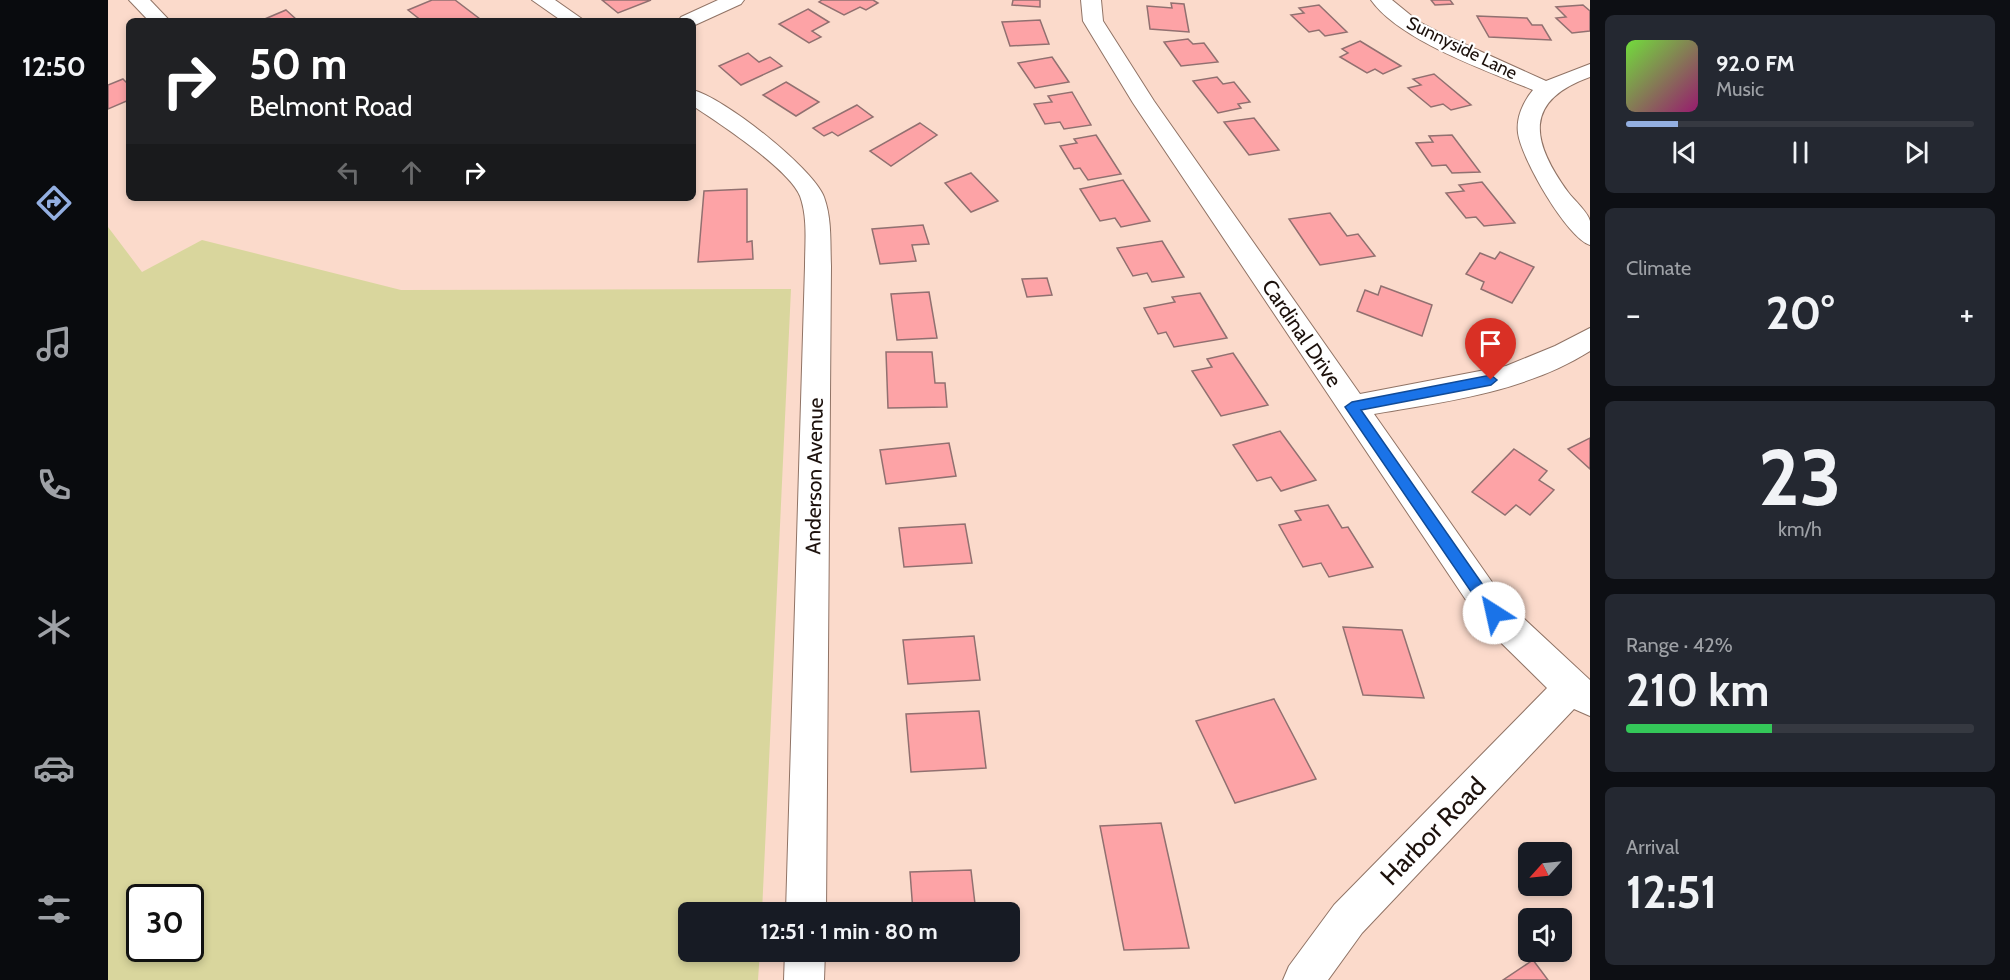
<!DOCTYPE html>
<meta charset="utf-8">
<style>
:root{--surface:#171b24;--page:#242831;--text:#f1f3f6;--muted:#9ea1a6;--line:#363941;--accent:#93afe1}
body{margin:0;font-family:Cabin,sans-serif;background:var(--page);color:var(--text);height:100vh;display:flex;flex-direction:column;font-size:22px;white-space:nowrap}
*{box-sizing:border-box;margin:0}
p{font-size:20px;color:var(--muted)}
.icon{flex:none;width:33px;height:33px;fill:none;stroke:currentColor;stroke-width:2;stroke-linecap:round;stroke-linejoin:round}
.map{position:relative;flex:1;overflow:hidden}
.side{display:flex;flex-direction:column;gap:15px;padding:15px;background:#0d0f14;width:420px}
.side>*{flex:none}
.hud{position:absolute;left:18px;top:18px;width:570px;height:183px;border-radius:9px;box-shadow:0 3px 9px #0003;background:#202124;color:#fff;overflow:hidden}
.needle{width:39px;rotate:243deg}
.fabs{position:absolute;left:1410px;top:842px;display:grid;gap:12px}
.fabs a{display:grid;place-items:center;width:54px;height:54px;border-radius:9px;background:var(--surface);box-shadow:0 3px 9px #0003;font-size:30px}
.speed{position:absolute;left:18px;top:884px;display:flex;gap:12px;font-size:30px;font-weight:700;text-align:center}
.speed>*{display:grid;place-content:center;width:78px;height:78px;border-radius:50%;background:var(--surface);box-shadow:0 3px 9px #0003;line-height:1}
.speed .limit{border:3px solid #111;border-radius:9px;background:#fff;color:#111}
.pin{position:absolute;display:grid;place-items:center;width:51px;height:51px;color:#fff;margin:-62px -26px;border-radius:50% 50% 50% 0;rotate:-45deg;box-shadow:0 0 6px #0007}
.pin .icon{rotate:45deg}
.me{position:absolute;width:66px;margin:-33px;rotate:325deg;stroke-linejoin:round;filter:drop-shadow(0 0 4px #0008)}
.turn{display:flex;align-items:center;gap:21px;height:126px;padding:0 24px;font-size:27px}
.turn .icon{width:78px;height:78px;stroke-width:2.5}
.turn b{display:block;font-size:42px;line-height:51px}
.lanes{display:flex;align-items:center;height:57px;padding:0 24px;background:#0003;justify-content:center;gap:30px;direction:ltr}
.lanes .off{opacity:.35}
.big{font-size:45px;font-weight:800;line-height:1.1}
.side .widget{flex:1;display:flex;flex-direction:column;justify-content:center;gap:9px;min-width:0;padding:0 21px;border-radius:9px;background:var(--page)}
.side .dial{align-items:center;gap:0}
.dial b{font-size:78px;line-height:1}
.song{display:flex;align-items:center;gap:18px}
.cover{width:72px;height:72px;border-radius:9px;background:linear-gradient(135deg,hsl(100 70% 55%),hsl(320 70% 35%))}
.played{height:6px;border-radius:3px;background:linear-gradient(90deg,var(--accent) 15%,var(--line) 15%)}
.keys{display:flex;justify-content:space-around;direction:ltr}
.heat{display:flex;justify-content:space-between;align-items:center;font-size:33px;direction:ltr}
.charge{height:9px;border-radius:4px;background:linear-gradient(90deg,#34c759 42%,var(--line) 0)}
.trip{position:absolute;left:570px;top:902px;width:342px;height:60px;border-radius:9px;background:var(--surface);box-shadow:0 3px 9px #0003;font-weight:800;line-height:60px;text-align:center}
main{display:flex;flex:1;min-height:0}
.tab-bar{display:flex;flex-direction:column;width:108px;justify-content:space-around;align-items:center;background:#090b0e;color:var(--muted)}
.tab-bar .icon{width:42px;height:42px}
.tab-bar .current{color:var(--accent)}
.tab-bar b{font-size:27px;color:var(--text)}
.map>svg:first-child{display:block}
.green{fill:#d9d69d;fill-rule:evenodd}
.building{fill:#fda3a6;stroke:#917070;stroke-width:1.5}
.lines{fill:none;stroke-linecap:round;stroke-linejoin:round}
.minor-casing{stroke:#907365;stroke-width:2}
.minor{fill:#fff;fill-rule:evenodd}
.route{fill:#1a73e8;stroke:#114b97;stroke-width:1.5}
.labels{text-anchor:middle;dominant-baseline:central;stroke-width:4.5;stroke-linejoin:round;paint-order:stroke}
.far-street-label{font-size:18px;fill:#1c110c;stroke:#fff}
.street-label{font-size:21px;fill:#1c110c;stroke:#fff}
.near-street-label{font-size:26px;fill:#1c110c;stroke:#fff}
</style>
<main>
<nav class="tab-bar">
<b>12:50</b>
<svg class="icon current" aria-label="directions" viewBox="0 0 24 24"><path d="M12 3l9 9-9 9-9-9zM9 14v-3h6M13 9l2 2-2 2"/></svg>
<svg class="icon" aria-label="music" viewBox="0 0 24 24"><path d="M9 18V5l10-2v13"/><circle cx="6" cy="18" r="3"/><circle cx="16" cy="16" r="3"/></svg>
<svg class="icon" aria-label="phone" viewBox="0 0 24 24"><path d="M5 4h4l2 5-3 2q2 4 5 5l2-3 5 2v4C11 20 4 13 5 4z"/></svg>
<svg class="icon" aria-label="climate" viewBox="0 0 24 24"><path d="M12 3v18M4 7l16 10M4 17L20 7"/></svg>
<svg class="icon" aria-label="car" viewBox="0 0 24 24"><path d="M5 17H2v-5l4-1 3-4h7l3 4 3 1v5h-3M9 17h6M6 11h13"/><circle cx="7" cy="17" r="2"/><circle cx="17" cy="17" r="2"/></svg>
<svg class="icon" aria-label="filters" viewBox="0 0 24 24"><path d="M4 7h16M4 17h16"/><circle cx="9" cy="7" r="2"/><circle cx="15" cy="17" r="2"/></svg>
</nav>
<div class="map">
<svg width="1482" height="980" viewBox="0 0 1482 980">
<rect width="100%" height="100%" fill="#fbdacb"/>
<!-- green -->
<path class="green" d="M0,227L34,272L94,240L293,290L683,289L654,912H580V951H652L650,980H0ZM32,897H82V948H32Z"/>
<!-- building -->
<g class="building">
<polygon points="324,0 347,0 372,19 366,21 314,21 300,10"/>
<polygon points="494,0 543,0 510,13"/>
<polygon points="714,0 765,0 770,3 758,10 752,7 736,15 711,2"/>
<polygon points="905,0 932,0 932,7 904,5"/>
<polygon points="1323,0 1342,0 1345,4 1327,5"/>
<polygon points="1063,3 1076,4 1081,32 1042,29 1039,6 1064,8"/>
<polygon points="1211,5 1239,32 1217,36 1211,30 1201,32 1183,15 1196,13 1191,8"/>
<polygon points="1475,5 1482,11 1482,31 1464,33 1448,18 1458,17 1448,7"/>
<polygon points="700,9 721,22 704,31 713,37 701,43 671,24"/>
<polygon points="178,10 188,19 152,21"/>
<polygon points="1369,16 1419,18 1424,25 1434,25 1443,40 1381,37"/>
<polygon points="932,20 941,44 902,46 894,22"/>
<polygon points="1080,39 1085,44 1096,43 1110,62 1073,66 1056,42"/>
<polygon points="1252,41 1293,66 1275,74 1267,69 1259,73 1232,57 1240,53 1234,49"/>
<polygon points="640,53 651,62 662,57 674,66 633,85 611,66"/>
<polygon points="944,57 961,82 927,88 910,63"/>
<polygon points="1326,74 1363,105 1343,110 1335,104 1323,107 1300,88 1313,85 1305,79"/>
<polygon points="1109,77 1115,84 1126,82 1142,102 1130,104 1133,108 1110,113 1085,81"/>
<polygon points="15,79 21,85 21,100 0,109 0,85"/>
<polygon points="678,82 711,102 688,116 655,95"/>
<polygon points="964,92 983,125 956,129 952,122 937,124 926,104 944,102 940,96"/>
<polygon points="749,105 765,117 730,136 724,132 716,136 705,128"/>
<polygon points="1146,118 1171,150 1141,155 1116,122"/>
<polygon points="812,123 829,135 783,166 762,151"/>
<polygon points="988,135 1013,174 980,180 972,168 966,169 952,146 969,143 966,139"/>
<polygon points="1344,135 1372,172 1344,173 1338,165 1324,166 1308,143 1325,142 1321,136"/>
<polygon points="863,173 890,201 863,212 837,183"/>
<polygon points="1015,180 1042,221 1013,227 1007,218 992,221 972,189"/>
<polygon points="1374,182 1407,223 1376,226 1368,217 1358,218 1338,193 1356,191 1351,185"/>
<polygon points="639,189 639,242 644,241 645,259 590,262 596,191"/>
<polygon points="1222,213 1239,236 1250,234 1267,256 1212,265 1181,219"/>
<polygon points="815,225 821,244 804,245 808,261 772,264 764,229"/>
<polygon points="1054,241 1076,277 1044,282 1039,273 1025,276 1009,248"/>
<polygon points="1392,252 1426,267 1404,303 1373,289 1376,282 1358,274 1372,253 1387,259"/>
<polygon points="939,278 944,295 919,297 914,279"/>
<polygon points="1273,286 1324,305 1314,336 1249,311 1257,290 1270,295"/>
<polygon points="821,292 829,338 789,340 783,294"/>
<polygon points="1092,293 1119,338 1066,347 1058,332 1050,334 1036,308 1067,302 1064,297"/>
<polygon points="778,352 824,352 827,383 837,383 839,407 780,408"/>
<polygon points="1125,353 1160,405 1113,416 1084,371 1104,367 1099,359"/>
<polygon points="1172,431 1208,480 1173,491 1163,477 1149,481 1125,445"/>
<polygon points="1482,438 1482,469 1460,449"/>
<polygon points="841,443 848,476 778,484 772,450"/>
<polygon points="1406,449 1439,471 1431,480 1446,490 1422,515 1408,505 1397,515 1364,492"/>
<polygon points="1220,505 1234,528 1240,527 1265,567 1221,577 1213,563 1195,567 1171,525 1193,520 1187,511"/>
<polygon points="857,524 864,563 796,567 791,528"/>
<polygon points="1235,627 1294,630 1316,698 1255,695"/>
<polygon points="866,636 872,680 800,684 795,640"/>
<polygon points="1166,699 1208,779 1127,803 1088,721"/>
<polygon points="871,711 878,768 803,772 798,714"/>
<polygon points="1053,823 1081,948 1016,950 992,826"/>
<polygon points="863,870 867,904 881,903 882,912 805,912 802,872"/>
<polygon points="807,951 887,951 887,952 807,955"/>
<polygon points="1425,960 1440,980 1395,980"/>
</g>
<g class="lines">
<defs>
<g id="minor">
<polygon points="21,0 42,0 62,21 41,21"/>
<polygon points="424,0 447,0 477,21 454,21"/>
<polygon points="610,0 636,0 633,4 587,25 585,21 570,21 573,17"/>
<path d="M973,0H993L995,21L1046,101L1252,394L1398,366L1447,346L1482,328V351C1417,392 1340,401 1266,414L1398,602L1482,680V716L1466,709L1254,933L1220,980H1175L1181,966L1226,905L1439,688L1374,624L1025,103L975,21Z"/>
<path d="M1263,0H1284L1311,22L1334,34L1438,81L1482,64V77C1415,101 1423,141 1460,192C1466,200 1480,212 1482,221C1482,228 1482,237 1482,245C1459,238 1413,158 1410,133C1408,118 1415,102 1425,90C1380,71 1292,41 1263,0Z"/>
<path d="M585,90C616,98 704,167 716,197C724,219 722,243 723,266L718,912H678L697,266C697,243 700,218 692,196C681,169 611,123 585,106Z"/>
<polygon points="677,951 717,951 716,980 676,980"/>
</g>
</defs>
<!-- minor casing -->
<use href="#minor" class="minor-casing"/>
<!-- minor -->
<use href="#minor" class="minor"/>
</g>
<!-- route -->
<polygon class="route" points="1383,375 1389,380 1383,385 1253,410 1391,608 1394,613 1391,618 1386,620 1381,618 1237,407 1244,402"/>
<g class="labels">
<!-- far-street labels -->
<g class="far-street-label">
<text transform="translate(1354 48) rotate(26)">Sunnyside Lane</text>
</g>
<!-- street labels -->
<g class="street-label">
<text transform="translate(1194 333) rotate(56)">Cardinal Drive</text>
<text transform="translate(706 476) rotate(-89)">Anderson Avenue</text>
</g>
<!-- near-street labels -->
<g class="near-street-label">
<text transform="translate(1325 831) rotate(-46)">Harbor Road</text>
</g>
</g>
</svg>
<div class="fabs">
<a><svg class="needle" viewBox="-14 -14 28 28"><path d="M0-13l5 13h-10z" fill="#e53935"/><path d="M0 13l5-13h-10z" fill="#9ea1a6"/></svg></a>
<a><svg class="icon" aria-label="sound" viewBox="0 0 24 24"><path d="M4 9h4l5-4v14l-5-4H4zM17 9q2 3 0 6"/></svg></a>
</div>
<div class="speed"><div class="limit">30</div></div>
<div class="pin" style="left:1383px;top:380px;background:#d93025"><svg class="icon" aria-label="arrive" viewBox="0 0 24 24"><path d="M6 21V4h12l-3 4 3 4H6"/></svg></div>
<svg class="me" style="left:1386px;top:613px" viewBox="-20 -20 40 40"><circle r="19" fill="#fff"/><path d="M0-13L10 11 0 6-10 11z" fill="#1a73e8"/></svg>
<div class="trip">12:51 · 1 min · 80 m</div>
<div class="hud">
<div class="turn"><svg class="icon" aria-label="right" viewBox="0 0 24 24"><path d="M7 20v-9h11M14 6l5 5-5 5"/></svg><div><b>50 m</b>Belmont Road</div></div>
<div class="lanes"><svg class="icon off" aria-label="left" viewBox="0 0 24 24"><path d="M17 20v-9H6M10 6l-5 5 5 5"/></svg><svg class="icon off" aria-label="ahead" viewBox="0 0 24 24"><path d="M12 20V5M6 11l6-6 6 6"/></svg><svg class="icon" aria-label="right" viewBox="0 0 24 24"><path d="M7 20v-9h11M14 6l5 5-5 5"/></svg></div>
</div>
</div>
<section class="side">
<div class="widget">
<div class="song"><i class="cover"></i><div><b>92.0 FM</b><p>Music</p></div></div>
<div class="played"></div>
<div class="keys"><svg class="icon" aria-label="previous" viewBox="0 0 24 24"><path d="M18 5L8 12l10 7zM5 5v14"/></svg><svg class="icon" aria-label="pause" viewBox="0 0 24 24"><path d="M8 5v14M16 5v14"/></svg><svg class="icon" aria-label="next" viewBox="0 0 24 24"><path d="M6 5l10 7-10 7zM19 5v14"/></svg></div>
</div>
<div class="widget"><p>Climate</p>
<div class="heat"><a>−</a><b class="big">20°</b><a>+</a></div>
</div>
<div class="widget dial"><b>23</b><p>km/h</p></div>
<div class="widget"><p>Range · 42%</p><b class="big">210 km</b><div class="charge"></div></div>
<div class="widget"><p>Arrival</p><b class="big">12:51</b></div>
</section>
</main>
